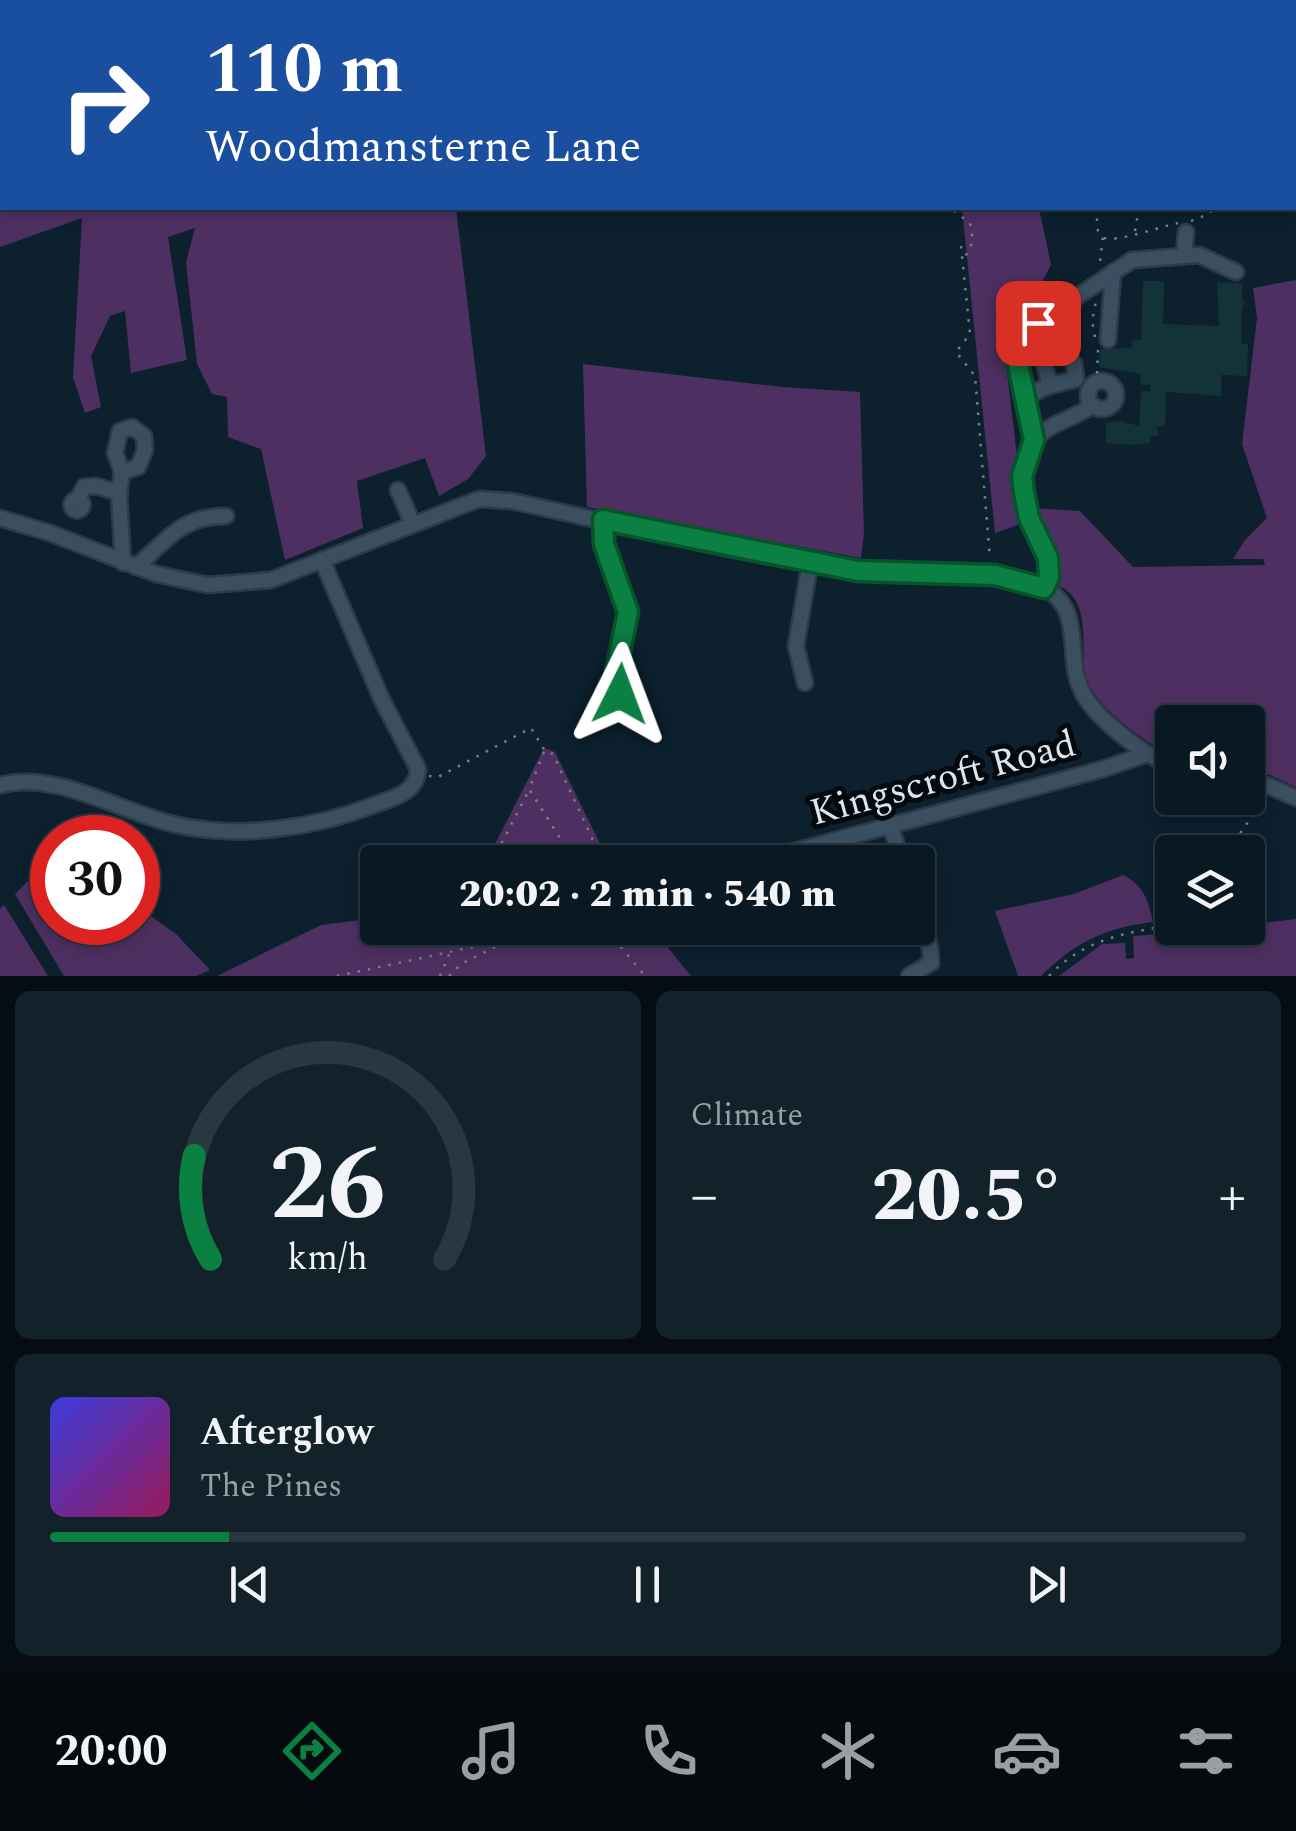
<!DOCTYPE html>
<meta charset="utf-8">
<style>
:root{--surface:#091822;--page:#12212a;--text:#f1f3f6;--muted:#99a0a5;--line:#293740;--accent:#0b8043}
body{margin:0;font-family:Spectral,serif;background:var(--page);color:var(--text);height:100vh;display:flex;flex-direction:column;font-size:38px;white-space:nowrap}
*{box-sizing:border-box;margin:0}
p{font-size:32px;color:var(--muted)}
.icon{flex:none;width:55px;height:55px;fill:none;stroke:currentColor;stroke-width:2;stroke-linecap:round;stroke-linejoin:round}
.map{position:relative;height:976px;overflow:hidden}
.drawer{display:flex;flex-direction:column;gap:15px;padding:15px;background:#050d13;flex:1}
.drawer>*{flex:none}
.banner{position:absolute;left:0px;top:0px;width:1298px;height:210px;box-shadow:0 5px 15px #0003,0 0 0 2px var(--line);background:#1a4fa0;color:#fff;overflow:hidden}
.tools{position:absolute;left:1155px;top:705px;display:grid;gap:20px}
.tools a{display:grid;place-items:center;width:110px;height:110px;border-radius:10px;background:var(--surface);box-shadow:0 5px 15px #0003,0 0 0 2px var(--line);font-size:50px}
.speed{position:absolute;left:30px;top:815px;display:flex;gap:20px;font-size:50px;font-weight:700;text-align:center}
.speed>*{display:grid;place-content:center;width:130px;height:130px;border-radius:50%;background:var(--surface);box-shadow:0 5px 15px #0003,0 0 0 2px var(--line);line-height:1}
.speed .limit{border:15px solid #d22;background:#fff;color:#111}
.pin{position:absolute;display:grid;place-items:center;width:85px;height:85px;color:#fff;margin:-42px;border-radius:20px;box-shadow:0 5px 15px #0006}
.me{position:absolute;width:110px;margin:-55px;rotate:3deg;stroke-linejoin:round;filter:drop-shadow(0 0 8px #0008)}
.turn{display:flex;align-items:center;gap:35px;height:210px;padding:0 40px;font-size:45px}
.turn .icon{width:130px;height:130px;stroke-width:2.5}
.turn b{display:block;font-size:70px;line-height:85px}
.big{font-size:75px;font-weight:800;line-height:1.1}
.drawer .card{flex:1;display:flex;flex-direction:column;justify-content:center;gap:15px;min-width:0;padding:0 35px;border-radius:15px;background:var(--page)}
.drawer .dial{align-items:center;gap:0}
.dial svg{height:260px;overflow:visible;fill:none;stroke:var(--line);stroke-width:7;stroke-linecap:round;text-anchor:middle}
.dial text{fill:var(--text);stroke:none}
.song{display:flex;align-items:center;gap:30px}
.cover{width:120px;height:120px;border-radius:15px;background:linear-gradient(135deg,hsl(240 70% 55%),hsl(330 70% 35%))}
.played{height:10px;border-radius:5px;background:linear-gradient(90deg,var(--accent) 15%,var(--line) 15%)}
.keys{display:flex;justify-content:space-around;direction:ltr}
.heat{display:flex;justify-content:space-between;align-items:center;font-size:55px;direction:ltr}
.drawer .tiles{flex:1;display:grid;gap:15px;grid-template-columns:1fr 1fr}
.card:last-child{grid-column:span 2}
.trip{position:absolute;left:360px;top:845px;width:575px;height:100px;border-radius:10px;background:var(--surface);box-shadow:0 5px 15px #0003,0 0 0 2px var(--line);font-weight:800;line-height:100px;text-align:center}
.menu{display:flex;height:160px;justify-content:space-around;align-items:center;background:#040a0e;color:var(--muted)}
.menu .icon{width:70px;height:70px}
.menu .selected{color:var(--accent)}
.menu b{font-size:45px;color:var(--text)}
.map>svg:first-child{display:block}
.green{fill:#4d3061}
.building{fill:#133338}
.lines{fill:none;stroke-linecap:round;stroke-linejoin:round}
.minor-casing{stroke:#303a46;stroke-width:19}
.path{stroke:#71818d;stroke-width:2.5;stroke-dasharray:2.5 8;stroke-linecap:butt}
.minor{stroke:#3a4f60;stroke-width:14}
.route-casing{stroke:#07532c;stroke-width:25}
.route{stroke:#0b8043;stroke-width:18}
.labels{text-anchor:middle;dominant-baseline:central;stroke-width:10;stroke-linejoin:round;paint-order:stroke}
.street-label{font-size:38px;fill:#dae6f0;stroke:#03090f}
</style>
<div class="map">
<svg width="1296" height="976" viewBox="0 0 1296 976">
<rect width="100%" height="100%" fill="#0c202e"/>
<!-- green -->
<g class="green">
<polygon points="0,0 279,0 279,2 2,2 2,208 456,208 486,456 468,479 439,496 425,458 357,481 363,528 285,560 261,449 228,437 227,397 212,394 197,364 186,262 195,228 168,237 187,360 131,373 125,311 110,316 91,356 101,407 85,413 73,377 82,218 0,247"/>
<polygon points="962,208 1039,208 1051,265 1021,322 1008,330 1006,363 1018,465 1013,484 1023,523 995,533"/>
<path d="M1296,280V787L1270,775L1248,770V722H1172V755C1146,743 1092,705 1086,676C1079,644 1094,599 1055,584L1053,557L1031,508L1080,511L1133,567L1265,565L1263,559H1233L1245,540L1267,518L1242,444L1257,318L1253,288Z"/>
<polygon points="583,364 782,387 860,392 864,533 861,558 587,507"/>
<polygon points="544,748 555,752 609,862 486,862"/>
<polygon points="52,869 52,922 138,922 138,907 176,934 210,970 196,976 64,976 15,894 32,877"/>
<path d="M1123,875C1144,886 1148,899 1153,922C1104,928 1076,942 1041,976H1018L995,911L1074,894Z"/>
<polygon points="4,905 48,976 0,976 0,909"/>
<polygon points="377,918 378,928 652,928 691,976 217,976 321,925"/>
<polygon points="1296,919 1296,976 1059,976 1102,944 1125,943 1126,959 1134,958 1133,936 1248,928 1248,925"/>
</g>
<!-- building -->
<polygon class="building" points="1143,281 1164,281 1163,324 1219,326 1217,282 1242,283 1242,299 1245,302 1242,308 1241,344 1248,344 1247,376 1221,375 1221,396 1166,392 1165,426 1157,426 1159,436 1151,436 1150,443 1133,445 1106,443 1106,423 1121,421 1139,426 1141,391 1150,391 1150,385 1140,384 1141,374 1099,367 1100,349 1132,348 1132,341 1141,340"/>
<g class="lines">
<defs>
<g id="minor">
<polyline points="1184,256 1186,232"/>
<polyline points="1108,340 1113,272"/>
<polyline points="1043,360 1050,385"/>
<circle cx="1102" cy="395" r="14"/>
<path d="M1025,401C1038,386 1058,384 1076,379L1074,363"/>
<polyline points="1034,440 1018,364 1018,342 1038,323 1132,260 1199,255 1236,272"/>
<polyline points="122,472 138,467 145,450 144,436 132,427 120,431 115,453 122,472 119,495 123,563"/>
<polyline points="398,490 413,524"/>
<polyline points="78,499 84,487 96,486 120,493"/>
<circle cx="77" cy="505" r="5.5"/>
<path d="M0,518L50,533L156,574L208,585L271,580L479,499L511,501C625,525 739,555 854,570C908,577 995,562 1043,587C1085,609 1065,654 1081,689C1092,716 1145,757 1172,765"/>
<polyline points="603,520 604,544 628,611 616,671 620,694"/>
<path d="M136,567C167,540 181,516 226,516"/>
<path d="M1044,588C1063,548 994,490 1034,441C1049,422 1075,419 1093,405"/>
<polyline points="805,683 796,646 810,563"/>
<polyline points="1248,781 1269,786 1296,798"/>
<path d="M0,785C56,770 122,813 177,825C240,839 315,828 374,805C393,798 417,793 418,769L382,700L322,560"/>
<polyline points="891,827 902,862"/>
<polyline points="754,862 1103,769 1147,754"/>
<polyline points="909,976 931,963 930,947 918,908"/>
</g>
</defs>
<!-- minor casing -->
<use href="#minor" class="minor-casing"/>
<!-- path -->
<g class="path">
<polyline points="186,2 188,0"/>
<polyline points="0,124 2,123"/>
<polyline points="901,208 954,211 970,223 973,241 963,261"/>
<polyline points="1096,208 1098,231 1103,237 1099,269"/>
<polyline points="1191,221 1209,214 1213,208"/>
<polyline points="1135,231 1139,208"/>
<path d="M1104,238C1118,242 1159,227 1178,223"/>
<polyline points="961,246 970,334 956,352 975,376 990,559"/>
<polyline points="1095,337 1092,321 1096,301"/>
<polyline points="1098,350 1097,376 1101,381"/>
<polyline points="544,752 529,789 567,849 569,862"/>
<polyline points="429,776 438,777 531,728 545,751 553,754 603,862"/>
<polyline points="1231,852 1243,828 1262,806 1265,797"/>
<polyline points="492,862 529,790"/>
<polyline points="585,928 616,941"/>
<polyline points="612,928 616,941 645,976"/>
<polyline points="337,976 562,928"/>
<polyline points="440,976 460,928"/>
<polyline points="449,976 461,964 507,941"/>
<path d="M1049,976C1084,939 1125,933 1172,925"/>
</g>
<!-- minor -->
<use href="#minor" class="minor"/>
</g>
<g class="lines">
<defs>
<polyline id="route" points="620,694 616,671 628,612 604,544 603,520 858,571 995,575 1044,588 1049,577 1048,558 1029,518 1024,493 1022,476 1034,440 1018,364 1018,342 1038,323"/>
</defs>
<!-- route casing -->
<use href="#route" class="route-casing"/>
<!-- route -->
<use href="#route" class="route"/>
</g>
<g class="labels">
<!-- street labels -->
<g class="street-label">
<text transform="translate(943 779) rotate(-15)">Kingscroft Road</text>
</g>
</g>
</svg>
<div class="tools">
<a><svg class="icon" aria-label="sound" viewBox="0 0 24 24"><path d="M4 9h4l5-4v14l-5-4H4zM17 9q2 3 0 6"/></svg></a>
<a><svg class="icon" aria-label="layers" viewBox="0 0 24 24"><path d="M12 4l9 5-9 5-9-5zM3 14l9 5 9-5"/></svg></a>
</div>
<div class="speed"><div class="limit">30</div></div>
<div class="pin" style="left:1038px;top:323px;background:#d93025"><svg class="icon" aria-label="arrive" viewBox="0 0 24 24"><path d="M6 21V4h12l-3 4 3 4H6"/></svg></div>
<svg class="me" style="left:620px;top:694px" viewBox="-20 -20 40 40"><path d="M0-17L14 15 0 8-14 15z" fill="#0b8043" stroke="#fff" stroke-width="4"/></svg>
<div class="trip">20:02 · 2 min · 540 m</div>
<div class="banner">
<div class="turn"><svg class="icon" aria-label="right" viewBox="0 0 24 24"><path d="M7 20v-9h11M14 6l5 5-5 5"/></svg><div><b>110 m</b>Woodmansterne Lane</div></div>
</div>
</div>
<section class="drawer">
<div class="tiles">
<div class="card dial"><svg viewBox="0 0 100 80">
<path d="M14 69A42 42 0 1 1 86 69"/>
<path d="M14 69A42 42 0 0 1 9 37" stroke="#0b8043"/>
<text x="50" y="56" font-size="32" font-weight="700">26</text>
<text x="50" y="72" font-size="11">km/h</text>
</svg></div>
<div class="card"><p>Climate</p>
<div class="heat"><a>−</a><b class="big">20.5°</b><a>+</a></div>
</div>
<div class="card">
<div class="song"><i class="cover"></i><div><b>Afterglow</b><p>The Pines</p></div></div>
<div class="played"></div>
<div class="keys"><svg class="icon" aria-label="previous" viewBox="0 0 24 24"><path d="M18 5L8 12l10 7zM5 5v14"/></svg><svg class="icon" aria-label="pause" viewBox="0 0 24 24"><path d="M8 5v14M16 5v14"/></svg><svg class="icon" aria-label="next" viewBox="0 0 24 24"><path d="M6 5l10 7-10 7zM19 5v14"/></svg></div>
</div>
</div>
</section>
<nav class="menu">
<b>20:00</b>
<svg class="icon selected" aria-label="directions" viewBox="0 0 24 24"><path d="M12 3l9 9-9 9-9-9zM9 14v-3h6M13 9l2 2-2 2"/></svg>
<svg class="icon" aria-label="music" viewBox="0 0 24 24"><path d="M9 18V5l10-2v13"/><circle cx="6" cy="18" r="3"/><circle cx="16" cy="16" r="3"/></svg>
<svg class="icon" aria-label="phone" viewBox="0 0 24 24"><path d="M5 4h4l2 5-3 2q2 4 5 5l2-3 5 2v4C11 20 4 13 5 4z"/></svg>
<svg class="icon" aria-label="climate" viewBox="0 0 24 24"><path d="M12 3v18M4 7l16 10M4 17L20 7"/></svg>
<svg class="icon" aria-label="car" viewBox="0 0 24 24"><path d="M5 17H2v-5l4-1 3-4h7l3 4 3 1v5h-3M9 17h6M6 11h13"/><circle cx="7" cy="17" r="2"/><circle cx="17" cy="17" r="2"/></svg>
<svg class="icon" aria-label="filters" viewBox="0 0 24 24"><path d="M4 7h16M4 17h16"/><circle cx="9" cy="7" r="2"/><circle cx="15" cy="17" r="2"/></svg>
</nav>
